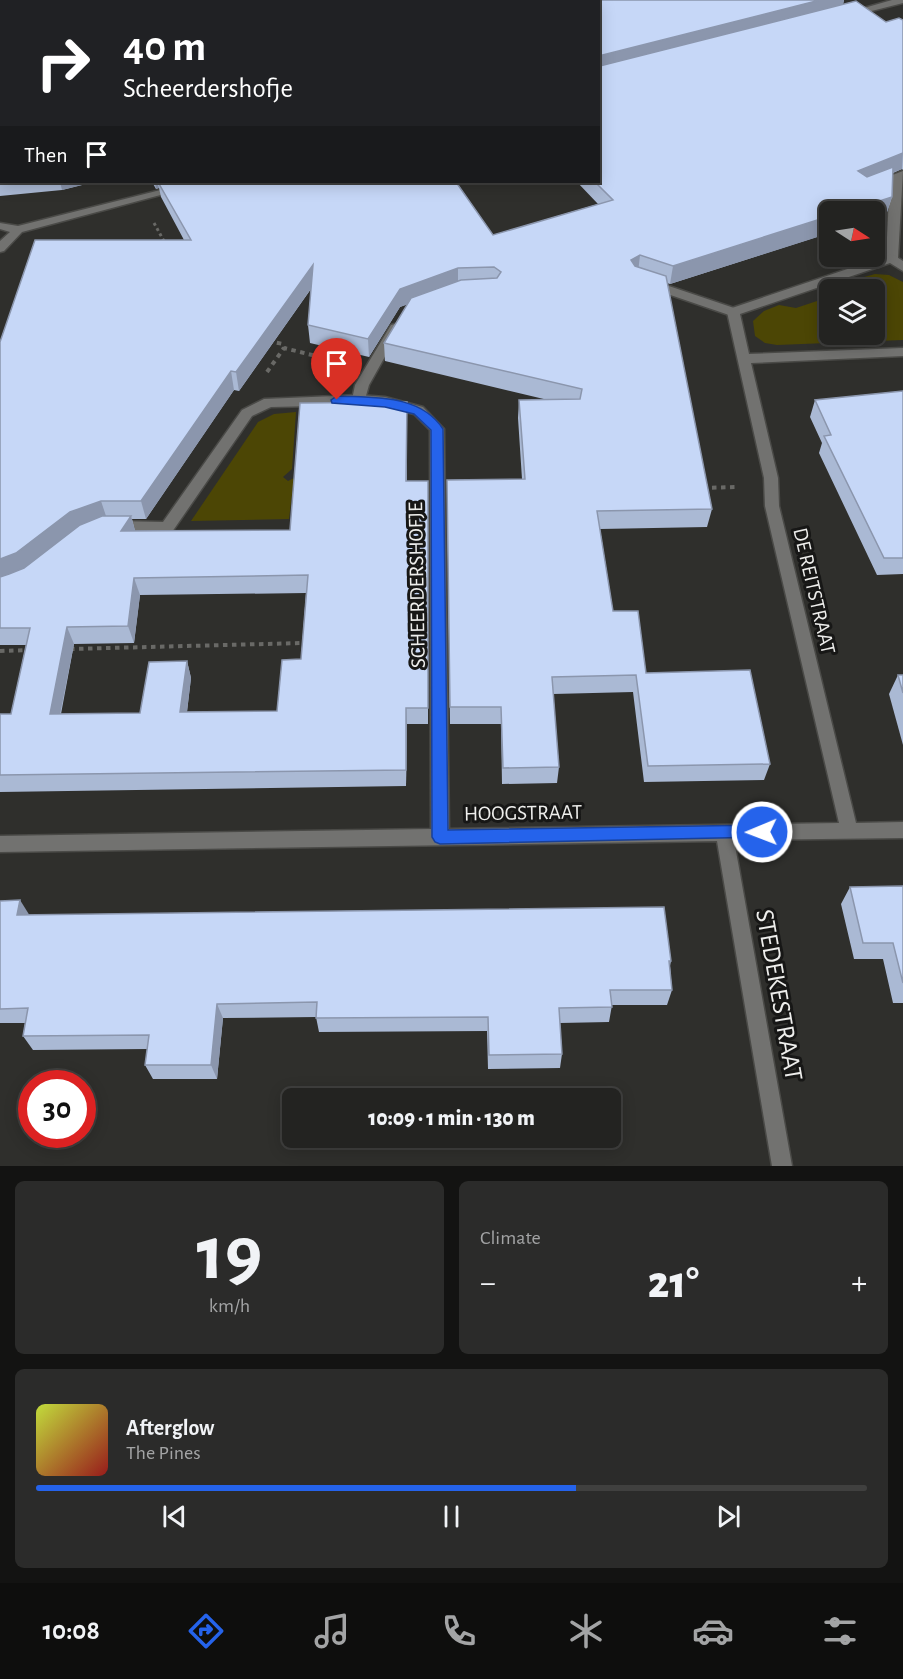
<!DOCTYPE html>
<meta charset="utf-8">
<style>
:root{--surface:#232321;--page:#2b2b2a;--text:#f1f3f6;--muted:#a3a4a5;--line:#40403f;--accent:#2563eb}
body{margin:0;font-family:"Alegreya Sans",sans-serif;background:var(--page);color:var(--text);height:100vh;display:flex;flex-direction:column;font-size:22px;white-space:nowrap}
*{box-sizing:border-box;margin:0}
p{font-size:20px;color:var(--muted)}
.icon{flex:none;width:33px;height:33px;fill:none;stroke:currentColor;stroke-width:2;stroke-linecap:round;stroke-linejoin:round}
.map{position:relative;height:1166px;overflow:hidden}
.drawer{display:flex;flex-direction:column;gap:15px;padding:15px;background:#131312;flex:1}
.drawer>*{flex:none}
.guide{position:absolute;left:0px;top:0px;width:600px;height:183px;box-shadow:0 3px 15px #0003,0 0 0 2px var(--line);background:#202124;color:#fff;overflow:hidden}
.needle{width:39px;rotate:102deg}
.buttons{position:absolute;left:819px;top:201px;display:grid;gap:12px}
.buttons a{display:grid;place-items:center;width:66px;height:66px;border-radius:9px;background:var(--surface);box-shadow:0 3px 15px #0003,0 0 0 2px var(--line);font-size:30px}
.speed{position:absolute;left:18px;top:1070px;display:flex;gap:12px;font-size:30px;font-weight:700;text-align:center}
.speed>*{display:grid;place-content:center;width:78px;height:78px;border-radius:50%;background:var(--surface);box-shadow:0 3px 15px #0003,0 0 0 2px var(--line);line-height:1}
.speed .limit{border:9px solid #d22;background:#fff;color:#111}
.pin{position:absolute;display:grid;place-items:center;width:51px;height:51px;color:#fff;margin:-62px -26px;border-radius:50% 50% 50% 0;rotate:-45deg;box-shadow:0 0 6px #0007}
.pin .icon{rotate:45deg}
.me{position:absolute;width:66px;margin:-33px;rotate:269deg;stroke-linejoin:round;filter:drop-shadow(0 0 4px #0008)}
.turn{display:flex;align-items:center;gap:21px;height:126px;padding:0 24px;font-size:27px}
.turn .icon{width:78px;height:78px;stroke-width:2.5}
.turn b{display:block;font-size:42px;line-height:51px}
.then{display:flex;align-items:center;height:57px;padding:0 24px;background:#0003;gap:12px;font-size:22px}
.big{font-size:45px;font-weight:800;line-height:1.1}
.drawer .widget{flex:1;display:flex;flex-direction:column;justify-content:center;gap:9px;min-width:0;padding:0 21px;border-radius:9px;background:var(--page)}
.drawer .dial{align-items:center;gap:0}
.dial b{font-size:78px;line-height:1}
.song{display:flex;align-items:center;gap:18px}
.cover{width:72px;height:72px;border-radius:9px;background:linear-gradient(135deg,hsl(70 70% 55%),hsl(0 70% 35%))}
.played{height:6px;border-radius:3px;background:linear-gradient(90deg,var(--accent) 65%,var(--line) 65%)}
.keys{display:flex;justify-content:space-around;direction:ltr}
.heat{display:flex;justify-content:space-between;align-items:center;font-size:33px;direction:ltr}
.drawer .tiles{flex:1;display:grid;gap:15px;grid-template-columns:1fr 1fr}
.widget:last-child{grid-column:span 2}
.trip{position:absolute;left:282px;top:1088px;width:339px;height:60px;border-radius:9px;background:var(--surface);box-shadow:0 3px 15px #0003,0 0 0 2px var(--line);font-weight:800;line-height:60px;text-align:center}
.tab-bar{display:flex;height:96px;justify-content:space-around;align-items:center;background:#0e0e0d;color:var(--muted)}
.tab-bar .icon{width:42px;height:42px}
.tab-bar .active{color:var(--accent)}
.tab-bar b{font-size:27px;color:var(--text)}
.map>svg:first-child{display:block}
.green{fill:#4c4605}
.lines{fill:none;stroke-linecap:round;stroke-linejoin:round}
.lane-casing{stroke:#4a4a47;stroke-width:3}
.street-casing{stroke:#4a4a47;stroke-width:3}
.path-far1{stroke:#696966;stroke-width:3;stroke-dasharray:3 3;stroke-linecap:butt}
.path{stroke:#696966;stroke-width:4;stroke-dasharray:4.5 4.5;stroke-linecap:butt}
.lane{fill:#727270;fill-rule:evenodd}
.street{fill:#727270;fill-rule:evenodd}
.wall{fill:#aab9d4;fill-rule:evenodd}
.shaded-wall{fill:#8b96ad}
.building{fill:#c6d7f7;stroke:#8b96ad;stroke-width:1.5;fill-rule:evenodd}
.route{fill:#2563eb;stroke:#184099;stroke-width:1.5}
.labels{text-anchor:middle;dominant-baseline:central;stroke-width:6;stroke-linejoin:round;paint-order:stroke}
.street-label{font-size:21px;fill:#eeeeec;stroke:#171716}
.near-street-label{font-size:26px;fill:#eeeeec;stroke:#171716}
</style>
<div class="map">
<svg width="903" height="1166" viewBox="0 0 903 1166">
<rect width="100%" height="100%" fill="#2f2f2c"/>
<!-- green -->
<g class="green">
<polygon points="875,274 889,275 903,282 903,340 777,345 765,343 755,336 753,321 764,311 779,305 796,308 829,297 830,334 874,334 874,290 853,289 857,279"/>
<polygon points="296,412 292,469 283,477 288,481 294,478 289,519 191,521 258,422 274,414"/>
</g>
<g class="lines">
<defs>
<g id="lane">
<polygon points="903,171 898,258 892,262 886,258 890,176"/>
<polygon points="651,280 737,309 739,312 737,315 729,315 647,287 645,284"/>
<polygon points="395,324 401,328 369,385 364,403 354,403 352,400 355,385 391,325"/>
</g>
<g id="street">
<polygon points="892,0 903,0 903,3 848,17 843,14"/>
<polygon points="192,182 209,182 22,232 4,251 0,252 0,241 10,232 0,229 0,223 18,226"/>
<polygon points="892,254 903,261 903,271 890,263 740,314 749,354 903,348 903,356 751,363 778,478 779,506 856,823 903,822 903,838 734,840 792,1166 772,1166 717,841 0,852 0,836 431,829 430,430 414,414 385,407 359,405 271,407 252,416 172,532 116,531 109,526 116,521 163,522 242,410 264,399 359,395 385,397 423,407 444,429 449,829 839,823 765,506 764,478 727,312 729,309"/>
</g>
</defs>
<!-- lane casing -->
<use href="#lane" class="lane-casing"/>
<!-- street casing -->
<use href="#street" class="street-casing"/>
<!-- path-far1 -->
<polyline class="path-far1" points="154,223 165,243"/>
<!-- path -->
<g class="path">
<polyline points="268,341 283,344 284,348 340,362"/>
<polyline points="267,372 284,348"/>
<polyline points="703,488 738,487"/>
<polyline points="70,649 303,643"/>
<polyline points="0,651 30,650"/>
</g>
<!-- lane -->
<use href="#lane" class="lane"/>
<!-- street -->
<use href="#street" class="street"/>
</g>
<!-- wall -->
<g class="wall">
<polygon points="0,0 2,2 2,99 0,99"/>
<path d="M485,0H844L843,5L886,22L903,20V170L902,169L893,173L892,197L886,215L670,284L667,283L712,509L707,527L600,529L613,611L646,673L770,764L764,780L644,782L633,692L553,694L559,767L557,783L502,784L501,724H450L447,480L522,479L518,418L519,400H548L385,361L384,343L408,304L400,307L369,357L310,343L308,325L311,289L239,391L234,390L146,519H132L135,531L290,530L407,402V481H428V724H407L406,786L0,792V714H11L26,645H0V342L184,240L161,197L159,188L156,189L152,182H463L457,183L493,235L598,204L577,182H598V2H488ZM306,593L301,659L277,711L187,712L191,678L187,661L140,713L61,714L74,644L134,643L140,595Z"/>
<polygon points="2,109 2,182 94,182 62,190 0,196 0,111"/>
<polygon points="903,391 903,574 877,575 819,453 822,443 810,417 815,400"/>
<polygon points="898,675 903,675 903,745 889,694"/>
<polygon points="903,886 903,1003 893,1003 883,959 854,959 841,904 850,887"/>
<polygon points="0,901 29,915 671,961 670,966 672,990 667,1005 612,1005 609,1022 560,1023 562,1054 560,1068 488,1069 487,1031 319,1032 316,1017 223,1018 217,1079 153,1079 145,1065 148,1049 33,1050 23,1036 25,1023 0,1023"/>
</g>
<!-- shaded-wall -->
<g class="shaded-wall">
<polygon points="820,0 844,0 841,11 598,74 599,56"/>
<polygon points="903,153 902,169 853,189 858,171"/>
<polygon points="60,182 94,182 62,190"/>
<polygon points="155,182 157,182 159,188 156,189"/>
<polygon points="892,197 886,215 874,219 874,212 845,212"/>
<polygon points="830,216 830,233 670,284 673,266"/>
<polygon points="640,255 638,273 631,260"/>
<polygon points="313,265 315,283 239,391 236,372"/>
<polygon points="458,268 458,286 400,307 369,357 368,339 400,289"/>
<polygon points="231,371 234,390 146,519 141,501"/>
<polygon points="101,501 107,519 24,570 0,580 0,559 70,512"/>
<polygon points="131,516 136,534 121,531"/>
<polygon points="134,578 140,595 134,643 128,626"/>
<polygon points="67,627 74,644 57,730 50,714"/>
<polygon points="187,661 191,678 185,728 180,712"/>
<polygon points="406,708 407,724 406,786"/>
<polygon points="20,900 30,916 17,915"/>
<polygon points="217,1004 223,1018 217,1079 211,1065"/>
</g>
<!-- building -->
<g class="building">
<polygon points="0,0 471,0 479,2 2,2 2,82 0,82"/>
<polygon points="489,0 820,0 599,56 598,59 598,2 489,2"/>
<polygon points="856,1 886,22 899,18 903,20 903,153 858,171 867,177 893,167 892,197 845,212 830,212 830,216 673,266 640,255 631,260 635,266 666,276 712,509 597,511 613,611 638,611 646,673 750,670 770,764 648,766 636,675 552,677 559,767 503,768 501,707 450,707 447,480 525,479 519,400 580,399 582,389 384,343 411,298 461,280 497,278 501,272 494,267 458,268 400,289 368,339 308,325 313,265 236,372 231,371 141,501 101,501 70,512 16,553 0,559 0,342 35,240 191,240 158,182 456,182 493,235 613,200 595,182 598,182 598,65 600,66"/>
<polygon points="2,109 2,177 0,177 0,111"/>
<polygon points="903,391 903,558 884,558 824,436 831,435 815,400"/>
<path d="M407,402L406,481H428V708H406V770L0,775V714H11L30,628H0V577L9,574L24,568L80,525L102,516H131L121,531L290,530L300,403ZM308,575L301,659L282,660L277,711L180,712L187,661L149,662L140,713L50,714L67,627L128,626L134,578Z"/>
<polygon points="898,675 903,675 903,693"/>
<polygon points="903,886 903,983 893,943 863,943 850,887"/>
<polygon points="20,900 17,915 664,907 671,961 669,961 672,990 610,990 612,1007 559,1008 562,1054 489,1055 488,1017 316,1018 317,1002 217,1004 211,1065 145,1065 149,1035 23,1036 28,1008 0,1009 0,901"/>
</g>
<!-- route -->
<path class="route" d="M337,396C374,398 420,394 443,429L448,830L762,825L768,827L770,832L768,837L440,844L435,842L432,837L431,430L414,414L385,407L332,403L331,400Z"/>
<g class="labels">
<!-- street labels -->
<g class="street-label">
<text transform="translate(417 585) rotate(-91)">SCHEERDERSHOFJE</text>
<text transform="translate(814 591) rotate(77)">DE REITSTRAAT</text>
<text transform="translate(523 813) rotate(-1)">HOOGSTRAAT</text>
</g>
<!-- near-street labels -->
<g class="near-street-label">
<text transform="translate(779 995) rotate(80)">STEDEKESTRAAT</text>
</g>
</g>
</svg>
<div class="buttons">
<a><svg class="needle" viewBox="-14 -14 28 28"><path d="M0-13l5 13h-10z" fill="#e53935"/><path d="M0 13l5-13h-10z" fill="#a3a4a5"/></svg></a>
<a><svg class="icon" aria-label="layers" viewBox="0 0 24 24"><path d="M12 4l9 5-9 5-9-5zM3 14l9 5 9-5"/></svg></a>
</div>
<div class="speed"><div class="limit">30</div></div>
<div class="pin" style="left:337px;top:400px;background:#d93025"><svg class="icon" aria-label="arrive" viewBox="0 0 24 24"><path d="M6 21V4h12l-3 4 3 4H6"/></svg></div>
<svg class="me" style="left:762px;top:832px" viewBox="-20 -20 40 40"><circle r="17" fill="#2563eb" stroke="#fff" stroke-width="3"/><path d="M0-11L8 9 0 5-8 9z" fill="#fff"/></svg>
<div class="trip">10:09 · 1 min · 130 m</div>
<div class="guide">
<div class="turn"><svg class="icon" aria-label="right" viewBox="0 0 24 24"><path d="M7 20v-9h11M14 6l5 5-5 5"/></svg><div><b>40 m</b>Scheerdershofje</div></div>
<div class="then">Then<svg class="icon" aria-label="arrive" viewBox="0 0 24 24"><path d="M6 21V4h12l-3 4 3 4H6"/></svg></div>
</div>
</div>
<section class="drawer">
<div class="tiles">
<div class="widget dial"><b>19</b><p>km/h</p></div>
<div class="widget"><p>Climate</p>
<div class="heat"><a>−</a><b class="big">21°</b><a>+</a></div>
</div>
<div class="widget">
<div class="song"><i class="cover"></i><div><b>Afterglow</b><p>The Pines</p></div></div>
<div class="played"></div>
<div class="keys"><svg class="icon" aria-label="previous" viewBox="0 0 24 24"><path d="M18 5L8 12l10 7zM5 5v14"/></svg><svg class="icon" aria-label="pause" viewBox="0 0 24 24"><path d="M8 5v14M16 5v14"/></svg><svg class="icon" aria-label="next" viewBox="0 0 24 24"><path d="M6 5l10 7-10 7zM19 5v14"/></svg></div>
</div>
</div>
</section>
<nav class="tab-bar">
<b>10:08</b>
<svg class="icon active" aria-label="directions" viewBox="0 0 24 24"><path d="M12 3l9 9-9 9-9-9zM9 14v-3h6M13 9l2 2-2 2"/></svg>
<svg class="icon" aria-label="music" viewBox="0 0 24 24"><path d="M9 18V5l10-2v13"/><circle cx="6" cy="18" r="3"/><circle cx="16" cy="16" r="3"/></svg>
<svg class="icon" aria-label="phone" viewBox="0 0 24 24"><path d="M5 4h4l2 5-3 2q2 4 5 5l2-3 5 2v4C11 20 4 13 5 4z"/></svg>
<svg class="icon" aria-label="climate" viewBox="0 0 24 24"><path d="M12 3v18M4 7l16 10M4 17L20 7"/></svg>
<svg class="icon" aria-label="car" viewBox="0 0 24 24"><path d="M5 17H2v-5l4-1 3-4h7l3 4 3 1v5h-3M9 17h6M6 11h13"/><circle cx="7" cy="17" r="2"/><circle cx="17" cy="17" r="2"/></svg>
<svg class="icon" aria-label="filters" viewBox="0 0 24 24"><path d="M4 7h16M4 17h16"/><circle cx="9" cy="7" r="2"/><circle cx="15" cy="17" r="2"/></svg>
</nav>
